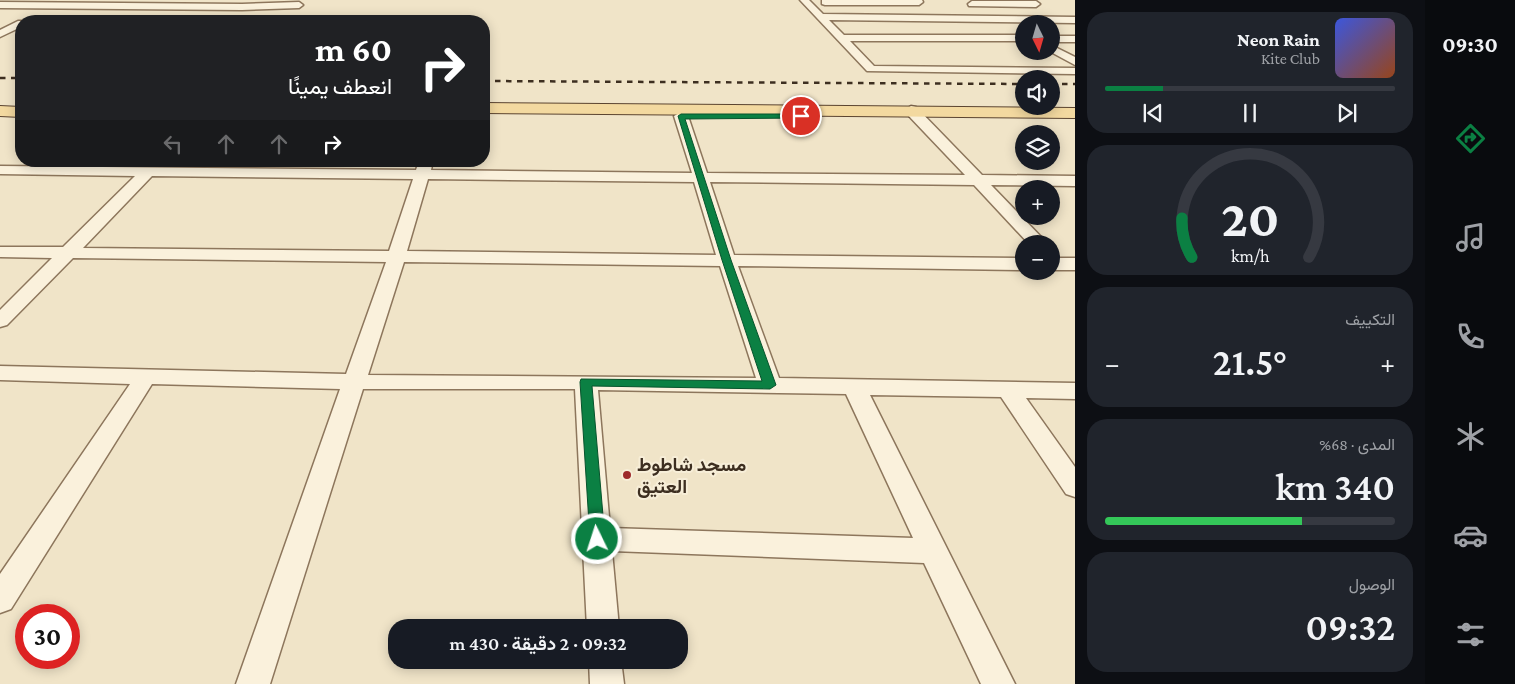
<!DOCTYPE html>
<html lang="ar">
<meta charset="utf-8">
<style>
:root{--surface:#171b24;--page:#20242c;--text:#f1f3f6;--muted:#9ea1a6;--line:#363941;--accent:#0b8043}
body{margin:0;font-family:"Crimson Pro",Vazirmatn,serif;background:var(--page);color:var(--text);direction:rtl;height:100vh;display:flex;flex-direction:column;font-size:19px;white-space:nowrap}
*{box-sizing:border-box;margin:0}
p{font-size:16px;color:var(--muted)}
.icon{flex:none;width:28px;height:28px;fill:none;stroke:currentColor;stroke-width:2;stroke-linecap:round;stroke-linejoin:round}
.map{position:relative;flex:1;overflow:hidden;direction:ltr}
.sheet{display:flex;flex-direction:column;gap:12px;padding:12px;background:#0d0f14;width:350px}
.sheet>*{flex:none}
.top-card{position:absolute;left:15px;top:15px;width:475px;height:152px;border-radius:20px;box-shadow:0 2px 12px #0003;direction:rtl;background:#202124;color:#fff;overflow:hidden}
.needle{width:32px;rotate:175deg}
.controls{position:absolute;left:1015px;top:15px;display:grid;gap:10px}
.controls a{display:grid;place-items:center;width:45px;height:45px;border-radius:50%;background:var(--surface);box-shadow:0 2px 12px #0003;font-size:25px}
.speed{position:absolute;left:15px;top:604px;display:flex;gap:10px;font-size:25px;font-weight:700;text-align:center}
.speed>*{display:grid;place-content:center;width:65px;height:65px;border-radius:50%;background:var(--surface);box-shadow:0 2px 12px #0003;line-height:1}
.speed .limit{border:8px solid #d22;background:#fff;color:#111}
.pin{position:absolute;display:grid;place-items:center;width:42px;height:42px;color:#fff;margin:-21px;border:2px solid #fff;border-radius:50%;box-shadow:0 1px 5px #0007}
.me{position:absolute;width:55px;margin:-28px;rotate:356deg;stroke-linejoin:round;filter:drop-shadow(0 0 4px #0008)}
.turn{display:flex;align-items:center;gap:18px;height:105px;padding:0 15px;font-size:22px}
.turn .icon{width:65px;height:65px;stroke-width:2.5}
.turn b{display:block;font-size:35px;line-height:42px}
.lanes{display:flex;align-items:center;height:48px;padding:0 15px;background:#0003;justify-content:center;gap:25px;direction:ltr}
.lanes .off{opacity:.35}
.big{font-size:38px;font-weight:600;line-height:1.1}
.sheet .tile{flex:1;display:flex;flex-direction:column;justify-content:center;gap:8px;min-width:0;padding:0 18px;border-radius:20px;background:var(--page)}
.sheet .dial{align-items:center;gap:0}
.dial svg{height:130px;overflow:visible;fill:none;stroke:var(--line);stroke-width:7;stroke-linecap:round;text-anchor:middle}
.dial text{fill:var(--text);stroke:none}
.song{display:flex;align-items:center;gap:15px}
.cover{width:60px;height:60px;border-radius:8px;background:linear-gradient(135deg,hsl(230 70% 55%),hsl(20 70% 35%))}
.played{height:5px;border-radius:2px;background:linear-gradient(90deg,var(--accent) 20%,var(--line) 20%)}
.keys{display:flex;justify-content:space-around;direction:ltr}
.heat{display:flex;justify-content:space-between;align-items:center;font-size:28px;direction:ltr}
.charge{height:8px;border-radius:4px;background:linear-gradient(90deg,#34c759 68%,var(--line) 0)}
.trip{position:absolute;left:388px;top:619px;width:300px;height:50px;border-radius:20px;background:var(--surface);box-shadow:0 2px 12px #0003;font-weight:600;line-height:50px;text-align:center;direction:rtl}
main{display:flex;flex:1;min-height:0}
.menu{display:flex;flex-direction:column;width:90px;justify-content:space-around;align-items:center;background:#090b0e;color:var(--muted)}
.menu .icon{width:35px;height:35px}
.menu .selected{color:var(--accent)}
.menu b{font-size:22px;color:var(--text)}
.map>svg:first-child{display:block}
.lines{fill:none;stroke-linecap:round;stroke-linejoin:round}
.minor-casing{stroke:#8d765c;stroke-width:3}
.major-casing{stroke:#5b4430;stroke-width:2}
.minor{fill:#faf1dc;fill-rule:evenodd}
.major{fill:#f3d9a0;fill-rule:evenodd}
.rail{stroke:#3d2e20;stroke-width:2.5;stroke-dasharray:5.5 5.5;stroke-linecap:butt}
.route{fill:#0b8043;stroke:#07532c}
.poi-dot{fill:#9e2a2b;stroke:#f7eed8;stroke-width:2}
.labels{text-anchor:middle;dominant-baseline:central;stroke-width:4;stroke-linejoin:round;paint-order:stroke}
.near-poi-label{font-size:19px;font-weight:bold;fill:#3d2e20;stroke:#f7eed8;text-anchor:start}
</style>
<main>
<nav class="menu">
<b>09:30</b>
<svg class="icon selected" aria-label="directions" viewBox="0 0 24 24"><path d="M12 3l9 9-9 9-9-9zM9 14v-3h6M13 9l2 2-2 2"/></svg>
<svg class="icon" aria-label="music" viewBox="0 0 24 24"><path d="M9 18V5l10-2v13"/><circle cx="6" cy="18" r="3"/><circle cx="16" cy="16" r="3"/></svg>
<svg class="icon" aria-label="phone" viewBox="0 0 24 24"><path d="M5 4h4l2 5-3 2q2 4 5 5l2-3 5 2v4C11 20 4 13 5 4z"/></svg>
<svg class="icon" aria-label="climate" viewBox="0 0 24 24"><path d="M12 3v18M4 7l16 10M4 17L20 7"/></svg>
<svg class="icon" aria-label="car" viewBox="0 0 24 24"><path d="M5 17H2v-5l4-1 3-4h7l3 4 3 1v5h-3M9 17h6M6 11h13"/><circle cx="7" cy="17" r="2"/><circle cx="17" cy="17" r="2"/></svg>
<svg class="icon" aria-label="filters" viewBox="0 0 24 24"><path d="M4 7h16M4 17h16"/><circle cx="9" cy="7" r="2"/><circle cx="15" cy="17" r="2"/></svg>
</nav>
<section class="sheet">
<div class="tile">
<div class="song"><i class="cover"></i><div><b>Neon Rain</b><p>Kite Club</p></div></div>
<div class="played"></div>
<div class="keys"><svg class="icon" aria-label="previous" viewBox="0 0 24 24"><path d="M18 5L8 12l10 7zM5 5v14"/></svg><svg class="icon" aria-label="pause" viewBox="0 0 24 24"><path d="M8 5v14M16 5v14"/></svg><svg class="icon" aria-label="next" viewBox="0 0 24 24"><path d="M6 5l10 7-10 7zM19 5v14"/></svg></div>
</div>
<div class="tile dial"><svg viewBox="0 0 100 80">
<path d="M14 69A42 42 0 1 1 86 69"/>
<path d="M14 69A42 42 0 0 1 8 45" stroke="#0b8043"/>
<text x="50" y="56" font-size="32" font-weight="700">20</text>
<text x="50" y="72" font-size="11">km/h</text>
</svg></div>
<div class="tile"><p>التكييف</p>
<div class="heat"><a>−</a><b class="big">21.5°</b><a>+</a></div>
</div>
<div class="tile"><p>المدى · 68%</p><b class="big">340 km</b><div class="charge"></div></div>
<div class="tile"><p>الوصول</p><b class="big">09:32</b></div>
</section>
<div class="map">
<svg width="1075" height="684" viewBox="0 0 1075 684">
<rect width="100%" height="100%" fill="#f0e4c8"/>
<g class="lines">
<defs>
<g id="minor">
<polygon points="800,0 809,0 823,14 1075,17 1075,23 829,20 844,35 1024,35 1024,41 850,41 874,66 1075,68 1075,74 867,71"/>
<polygon points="822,0 922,0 923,2 919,5 825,5 822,4"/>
<polygon points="972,1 1036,1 1040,4 1036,7 969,6 968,4"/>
<polygon points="0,2 242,4 299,2 303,5 299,8 242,10 0,8"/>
<polygon points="18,21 25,21 21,21 21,27 0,37 0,30"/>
<rect x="1051" y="36" width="24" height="6"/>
<polygon points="1051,45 1075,57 1075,65 1049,51 1051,51"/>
<path d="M911,106L916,107L982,175L1075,176V186L991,185L1048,244H1029L974,185L710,182L734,255L1024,258V270L738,266L779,378L1075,383V399L1026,398L1075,467V497L1066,494L1001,397L870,395L1015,684H981L924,563L612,551L619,628H587L575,389H363L270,684H236L340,389L152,384L11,609L0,613V574L130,384L0,380V366L346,374L386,262L73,258L7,325L0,327V310L52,258L0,257V247H63L135,176L0,174V166L416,170L419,161H433L431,170L692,173L674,116L681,112L688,116L707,173L965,175L906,113L905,110ZM152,176L413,179L389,251L83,248ZM428,179L694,182L716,255L407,251ZM404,262L720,266L756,378L368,375ZM598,390L846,394L913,538L610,528Z"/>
<rect x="1051" y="258" width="24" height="12"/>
<polygon points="589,660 621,660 624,684 590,684"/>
</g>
<g id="major">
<polygon points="484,103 1075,108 1075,118 484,113"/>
<polygon points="0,106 21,107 21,117 0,116"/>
</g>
</defs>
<!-- minor casing -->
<use href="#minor" class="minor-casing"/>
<!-- major casing -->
<use href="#major" class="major-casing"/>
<!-- minor -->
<use href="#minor" class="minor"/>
<!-- major -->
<use href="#major" class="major"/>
<!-- rail -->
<g class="rail">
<polyline points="0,78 21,78"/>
<polyline points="484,81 1024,84"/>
<polyline points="1051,84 1075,84"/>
</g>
</g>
<!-- route -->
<polygon class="route" points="801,114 804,118 685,119 731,260 776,385 770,389 592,386 605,539 603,543 597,545 592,543 590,539 580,382 581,379 762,381 722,260 678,116 681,114"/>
<!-- markers -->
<circle class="poi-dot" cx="627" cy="475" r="5"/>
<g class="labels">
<!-- near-poi labels -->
<g class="near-poi-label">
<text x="637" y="464">مسجد شاطوط<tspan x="637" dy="22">العتيق</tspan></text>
</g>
</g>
</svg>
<div class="controls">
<a><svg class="needle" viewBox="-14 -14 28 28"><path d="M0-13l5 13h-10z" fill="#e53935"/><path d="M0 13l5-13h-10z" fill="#9ea1a6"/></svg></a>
<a><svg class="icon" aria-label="sound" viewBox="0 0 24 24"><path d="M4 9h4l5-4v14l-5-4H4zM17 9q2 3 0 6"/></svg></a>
<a><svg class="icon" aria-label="layers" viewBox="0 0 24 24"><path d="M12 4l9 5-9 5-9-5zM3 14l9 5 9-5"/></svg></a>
<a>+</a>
<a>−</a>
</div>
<div class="speed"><div class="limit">30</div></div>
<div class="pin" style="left:801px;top:116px;background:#d93025"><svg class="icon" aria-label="arrive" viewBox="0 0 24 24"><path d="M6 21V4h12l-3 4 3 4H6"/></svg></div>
<svg class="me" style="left:597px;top:539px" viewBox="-20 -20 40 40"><circle r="17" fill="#0b8043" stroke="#fff" stroke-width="3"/><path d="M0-11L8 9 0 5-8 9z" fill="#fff"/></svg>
<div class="trip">09:32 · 2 دقيقة · 430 m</div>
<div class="top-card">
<div class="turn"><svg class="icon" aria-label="right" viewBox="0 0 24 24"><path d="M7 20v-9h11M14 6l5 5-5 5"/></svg><div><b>60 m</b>انعطف يمينًا</div></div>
<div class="lanes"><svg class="icon off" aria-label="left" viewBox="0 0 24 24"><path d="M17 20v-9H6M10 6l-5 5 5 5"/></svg><svg class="icon off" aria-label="ahead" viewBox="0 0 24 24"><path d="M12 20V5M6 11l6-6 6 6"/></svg><svg class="icon off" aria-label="ahead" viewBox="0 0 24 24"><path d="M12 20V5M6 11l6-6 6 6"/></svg><svg class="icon" aria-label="right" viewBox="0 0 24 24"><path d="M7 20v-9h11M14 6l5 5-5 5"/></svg></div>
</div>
</div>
</main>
